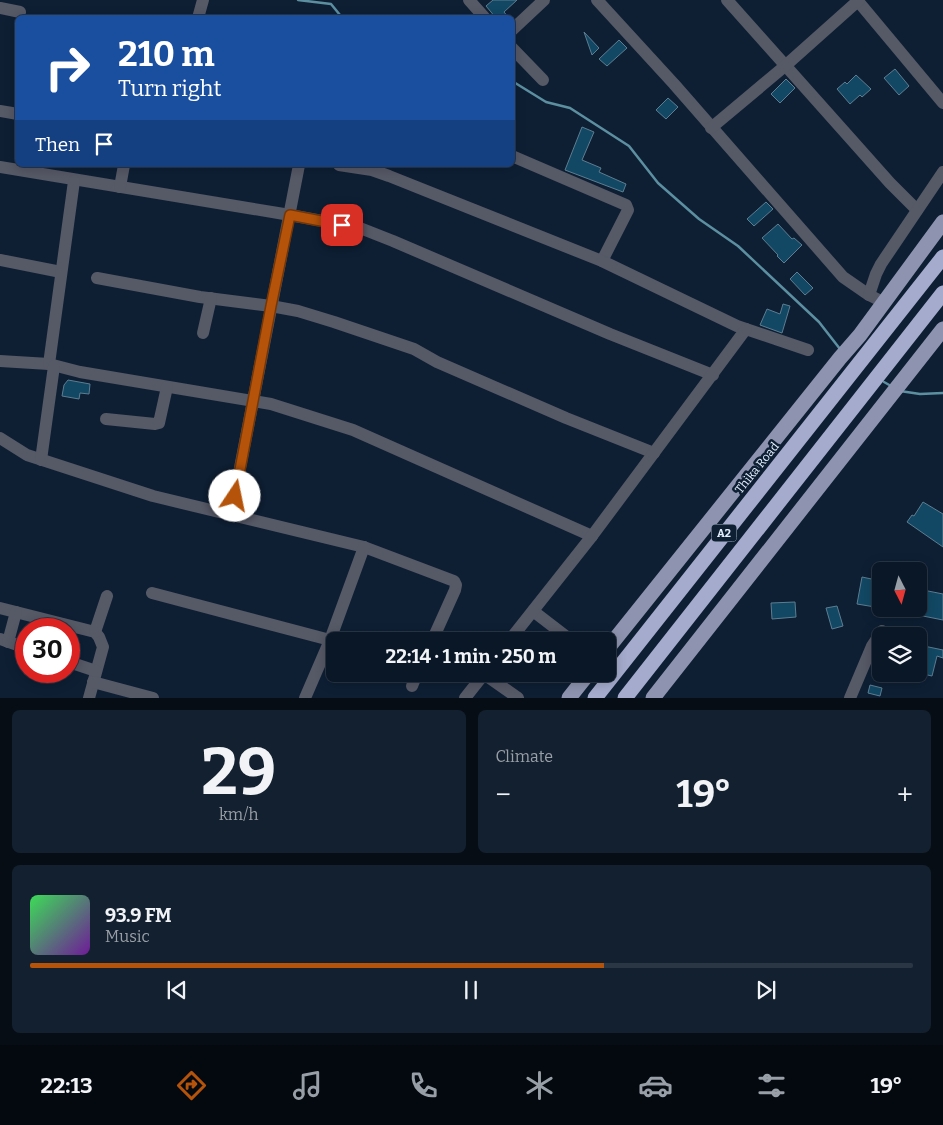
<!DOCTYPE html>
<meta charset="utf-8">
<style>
:root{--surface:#0a1727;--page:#13202f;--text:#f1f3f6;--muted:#999fa7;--line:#2a3644;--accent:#b45309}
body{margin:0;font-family:Bitter,serif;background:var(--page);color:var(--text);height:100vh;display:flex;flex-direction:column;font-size:19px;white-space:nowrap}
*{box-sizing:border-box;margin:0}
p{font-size:16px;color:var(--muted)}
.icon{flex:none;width:28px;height:28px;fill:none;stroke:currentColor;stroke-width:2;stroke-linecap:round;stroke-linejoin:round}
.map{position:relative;height:698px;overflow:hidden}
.drawer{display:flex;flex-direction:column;gap:12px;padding:12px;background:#060d15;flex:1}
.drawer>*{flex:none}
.banner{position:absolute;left:15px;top:15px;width:500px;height:152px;border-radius:8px;box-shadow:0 2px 12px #0003,0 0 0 1px var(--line);background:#1a4fa0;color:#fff;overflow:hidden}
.needle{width:32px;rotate:174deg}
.buttons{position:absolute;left:872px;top:562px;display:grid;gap:10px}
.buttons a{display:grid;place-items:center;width:55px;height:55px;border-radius:8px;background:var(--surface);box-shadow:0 2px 12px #0003,0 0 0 1px var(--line);font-size:25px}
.speed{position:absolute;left:15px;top:618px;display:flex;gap:10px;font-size:25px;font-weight:700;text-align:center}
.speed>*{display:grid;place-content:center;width:65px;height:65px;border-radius:50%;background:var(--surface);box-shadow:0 2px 12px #0003,0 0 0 1px var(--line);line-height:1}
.speed .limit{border:8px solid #d22;background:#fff;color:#111}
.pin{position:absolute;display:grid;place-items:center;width:42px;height:42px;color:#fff;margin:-21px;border-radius:10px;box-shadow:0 2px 8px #0006}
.me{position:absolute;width:55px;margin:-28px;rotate:11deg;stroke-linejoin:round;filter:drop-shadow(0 0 4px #0008)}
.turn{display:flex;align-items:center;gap:18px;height:105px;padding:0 20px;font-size:22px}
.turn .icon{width:65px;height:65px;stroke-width:2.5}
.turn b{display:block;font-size:35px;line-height:42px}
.then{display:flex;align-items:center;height:48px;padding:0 20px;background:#0003;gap:10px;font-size:19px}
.big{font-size:38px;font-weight:700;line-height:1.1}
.drawer .widget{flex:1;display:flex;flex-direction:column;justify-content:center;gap:8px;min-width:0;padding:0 18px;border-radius:8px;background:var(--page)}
.drawer .dial{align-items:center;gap:0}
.dial b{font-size:65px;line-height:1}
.song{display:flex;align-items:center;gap:15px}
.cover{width:60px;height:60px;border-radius:8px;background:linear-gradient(135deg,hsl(130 70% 55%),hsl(280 70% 35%))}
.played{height:5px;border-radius:2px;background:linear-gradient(90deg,var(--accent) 65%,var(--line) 65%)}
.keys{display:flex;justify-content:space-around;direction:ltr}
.heat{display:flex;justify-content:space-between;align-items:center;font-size:28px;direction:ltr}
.drawer .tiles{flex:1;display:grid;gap:12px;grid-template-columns:1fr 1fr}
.widget:last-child{grid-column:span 2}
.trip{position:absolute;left:326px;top:632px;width:290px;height:50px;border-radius:8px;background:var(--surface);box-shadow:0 2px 12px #0003,0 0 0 1px var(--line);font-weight:700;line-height:50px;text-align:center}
.dock{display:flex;height:80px;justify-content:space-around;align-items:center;background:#040910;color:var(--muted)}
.dock .icon{width:35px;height:35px}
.dock .selected{color:var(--accent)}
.dock b{font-size:22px;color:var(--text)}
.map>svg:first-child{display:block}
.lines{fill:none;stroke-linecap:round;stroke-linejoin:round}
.stream{stroke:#5c90a0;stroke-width:2.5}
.building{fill:#124864;stroke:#5d7d90}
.minor{stroke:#565966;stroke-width:12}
.major{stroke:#8e94af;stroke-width:15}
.highway{stroke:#a4abcc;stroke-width:15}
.route-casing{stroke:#753606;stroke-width:12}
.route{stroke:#b45309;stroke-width:9}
.labels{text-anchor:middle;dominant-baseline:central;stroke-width:5;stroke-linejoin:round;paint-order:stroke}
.shield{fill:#0e1f34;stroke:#a4b1c2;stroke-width:1}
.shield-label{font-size:11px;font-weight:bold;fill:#e4f0ff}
.street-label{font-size:12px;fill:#e4f0ff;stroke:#0e1f34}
</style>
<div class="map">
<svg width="943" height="698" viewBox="0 0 943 698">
<rect width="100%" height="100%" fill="#0e1f34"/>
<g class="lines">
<!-- stream -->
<g class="stream">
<polyline points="298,0 331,4 340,15 344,18"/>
<polyline points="512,81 546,102 570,108 629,146 658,183 699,219 738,246 819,322 840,349"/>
<polyline points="884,382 891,386"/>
<polyline points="900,391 920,394 943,393"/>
</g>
</g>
<!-- building -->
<g class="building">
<polygon points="493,0 517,0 504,12 509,18 496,18 486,6"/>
<polygon points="584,32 599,48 592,55"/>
<polygon points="619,40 627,48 607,66 599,59"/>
<polygon points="895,69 909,86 899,95 884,78"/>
<polygon points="856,75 871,89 862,97 860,95 850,104 837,89 845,82 847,84"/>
<polygon points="786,79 795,88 780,103 771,94"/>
<polygon points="668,98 678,107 666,119 656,110"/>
<polygon points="582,127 594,132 582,160 601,168 599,172 626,184 623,192 565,170"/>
<polygon points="766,202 773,209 754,226 747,219"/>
<polygon points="778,224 792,239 794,238 802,245 784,263 777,256 778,255 762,238"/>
<polygon points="797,272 813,288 805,295 790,279"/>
<polygon points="783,304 790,306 782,333 760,325 767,309 780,314"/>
<polygon points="68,380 90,384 89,394 80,393 79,399 62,396 64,385"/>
<polygon points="923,502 943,514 943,547 907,522 912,515 914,516"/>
<polygon points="862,577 881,581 881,608 857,604"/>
<polygon points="923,590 943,594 943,620 903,612 903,609 919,609"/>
<polygon points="795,602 796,617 772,619 771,603"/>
<polygon points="837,606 843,626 832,629 826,608"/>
<polygon points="919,645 943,650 943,658 937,656 932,676 919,673"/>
<polygon points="870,685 882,688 880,696 868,693"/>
</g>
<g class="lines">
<!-- minor -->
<g class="minor">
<polyline points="469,0 485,18"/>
<polyline points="597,0 674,84 843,277 869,295 883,302"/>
<polyline points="727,0 890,183 917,210"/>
<polyline points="857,0 943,103"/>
<polyline points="0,8 20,12"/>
<polyline points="198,18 203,0"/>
<polyline points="512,30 544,0"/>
<polyline points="512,48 543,80"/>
<polyline points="0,111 18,114"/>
<polyline points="711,128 785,66 859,0"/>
<polyline points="512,156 626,205 628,210 602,261"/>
<polyline points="339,165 372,170 389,176 602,261 737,326 808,350"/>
<polyline points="0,167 290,215 360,228 393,241 610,334 713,375"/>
<polyline points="120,187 124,165"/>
<polyline points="0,260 61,272"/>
<polyline points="97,278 200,297 271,306 298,311 334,322 414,349 437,362 566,418 654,453"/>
<polyline points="869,295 876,274 881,264 943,172"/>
<polyline points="203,333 211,298"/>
<polyline points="0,361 49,364 80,372 271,404 353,430 592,536"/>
<polyline points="49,364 74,181"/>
<polyline points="106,419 155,424 159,423 167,387"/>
<polyline points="0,438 27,455 153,496 364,547 454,581 456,585 455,590 432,641"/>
<polyline points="41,460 54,366"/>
<polyline points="231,514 299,165"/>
<polyline points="152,593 330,640"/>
<polyline points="0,608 95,632 99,637 103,647 89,698"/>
<polyline points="533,611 572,641"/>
<polyline points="95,632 107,596"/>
<polyline points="0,639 26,648"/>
<polyline points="509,641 592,536 746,329"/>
<polyline points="8,642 16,612"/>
<polyline points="69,662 96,671"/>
<polyline points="484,674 518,698"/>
<polyline points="93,682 153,698"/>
<polyline points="412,686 417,674"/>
<polyline points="305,698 330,640 364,547"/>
<polyline points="465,698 484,674"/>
<polyline points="850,698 872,646 882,631"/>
</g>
<!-- major -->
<g class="major">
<polyline points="608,648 840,358 860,335 943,222"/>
<polyline points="569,698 588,674"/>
<polyline points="653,698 943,329"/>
</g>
<!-- highway -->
<g class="highway">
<polyline points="595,698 943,257"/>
<polyline points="625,698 943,293"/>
</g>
</g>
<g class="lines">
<defs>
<polyline id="route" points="235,496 271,306 290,215 342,225"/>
</defs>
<!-- route casing -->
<use href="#route" class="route-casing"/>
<!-- route -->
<use href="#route" class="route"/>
</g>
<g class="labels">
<!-- shield labels -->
<rect class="shield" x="711.5" y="524.5" width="25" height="17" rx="4"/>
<g class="shield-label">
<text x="724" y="533">A2</text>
</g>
<!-- street labels -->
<g class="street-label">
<text transform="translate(757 468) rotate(-51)">Thika Road</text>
</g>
</g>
</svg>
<div class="buttons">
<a><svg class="needle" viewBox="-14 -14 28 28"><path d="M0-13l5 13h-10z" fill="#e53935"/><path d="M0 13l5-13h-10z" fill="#999fa7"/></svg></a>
<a><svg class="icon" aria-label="layers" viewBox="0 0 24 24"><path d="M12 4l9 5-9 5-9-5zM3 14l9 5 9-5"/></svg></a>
</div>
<div class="speed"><div class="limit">30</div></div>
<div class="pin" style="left:342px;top:225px;background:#d93025"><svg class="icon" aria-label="arrive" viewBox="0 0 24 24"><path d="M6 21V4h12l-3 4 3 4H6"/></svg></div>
<svg class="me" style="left:235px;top:496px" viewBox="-20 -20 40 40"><circle r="19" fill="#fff"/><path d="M0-13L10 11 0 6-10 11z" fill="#b45309"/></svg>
<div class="trip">22:14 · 1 min · 250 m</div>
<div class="banner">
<div class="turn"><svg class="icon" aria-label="right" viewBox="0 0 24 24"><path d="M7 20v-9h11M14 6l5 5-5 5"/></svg><div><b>210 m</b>Turn right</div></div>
<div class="then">Then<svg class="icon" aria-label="arrive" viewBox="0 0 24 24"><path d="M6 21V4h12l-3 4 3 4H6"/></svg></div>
</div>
</div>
<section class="drawer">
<div class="tiles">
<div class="widget dial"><b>29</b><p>km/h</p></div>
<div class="widget"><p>Climate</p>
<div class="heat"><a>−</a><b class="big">19°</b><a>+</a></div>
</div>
<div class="widget">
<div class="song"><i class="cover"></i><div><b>93.9 FM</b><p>Music</p></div></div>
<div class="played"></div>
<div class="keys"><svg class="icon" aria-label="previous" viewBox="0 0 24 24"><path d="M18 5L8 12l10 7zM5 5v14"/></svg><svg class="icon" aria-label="pause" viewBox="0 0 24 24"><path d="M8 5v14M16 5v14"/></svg><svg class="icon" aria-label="next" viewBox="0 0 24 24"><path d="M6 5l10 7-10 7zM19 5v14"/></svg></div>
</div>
</div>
</section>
<nav class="dock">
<b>22:13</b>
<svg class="icon selected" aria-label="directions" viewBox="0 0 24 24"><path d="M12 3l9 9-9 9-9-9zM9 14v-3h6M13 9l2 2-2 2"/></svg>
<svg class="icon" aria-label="music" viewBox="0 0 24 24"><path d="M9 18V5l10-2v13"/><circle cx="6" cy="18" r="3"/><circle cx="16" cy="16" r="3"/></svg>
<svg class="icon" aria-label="phone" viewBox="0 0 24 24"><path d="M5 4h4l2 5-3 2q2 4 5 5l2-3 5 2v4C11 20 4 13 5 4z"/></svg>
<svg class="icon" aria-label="climate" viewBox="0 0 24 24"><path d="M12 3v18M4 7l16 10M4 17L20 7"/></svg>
<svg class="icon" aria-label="car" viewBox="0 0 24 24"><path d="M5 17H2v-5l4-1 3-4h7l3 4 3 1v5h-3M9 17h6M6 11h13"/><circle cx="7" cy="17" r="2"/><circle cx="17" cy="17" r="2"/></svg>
<svg class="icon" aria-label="filters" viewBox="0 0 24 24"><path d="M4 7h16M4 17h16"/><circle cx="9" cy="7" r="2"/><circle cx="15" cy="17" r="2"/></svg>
<b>19°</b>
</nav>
